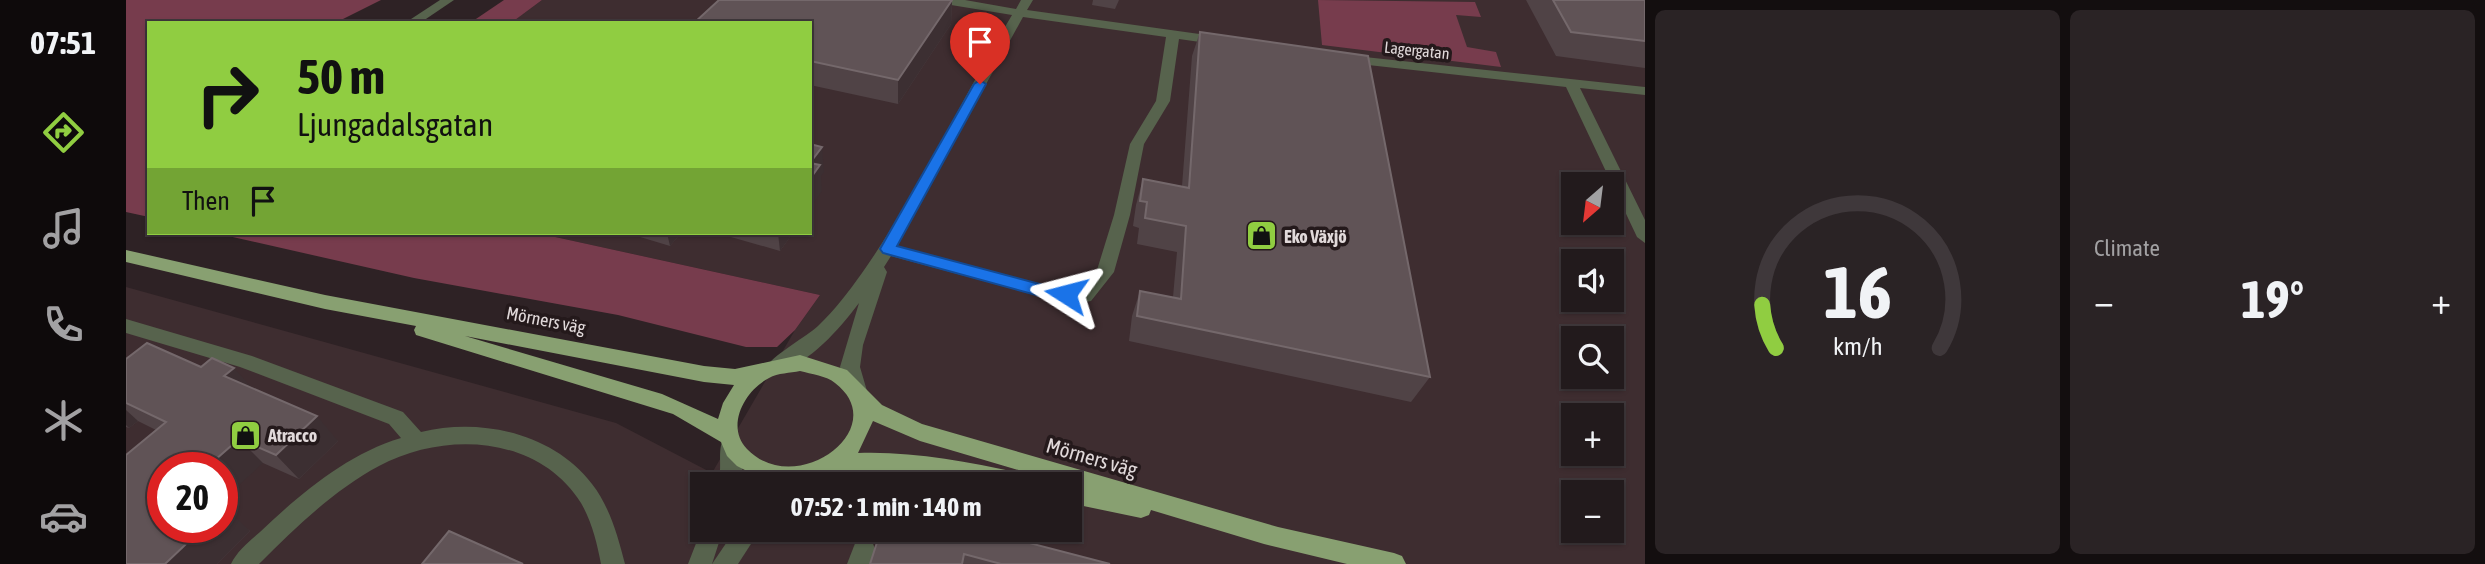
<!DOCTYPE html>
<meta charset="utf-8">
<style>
:root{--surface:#221a1c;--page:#2a2325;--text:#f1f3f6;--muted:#a2a1a3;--line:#3f383b;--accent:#90cd41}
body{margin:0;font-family:"Asap Condensed",sans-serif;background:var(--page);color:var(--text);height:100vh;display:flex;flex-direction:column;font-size:26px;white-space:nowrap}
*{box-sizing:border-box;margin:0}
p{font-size:23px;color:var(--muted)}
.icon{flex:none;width:38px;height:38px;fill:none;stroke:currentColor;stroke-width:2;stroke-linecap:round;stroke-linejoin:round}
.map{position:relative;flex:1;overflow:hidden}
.drawer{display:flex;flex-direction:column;gap:10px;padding:10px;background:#130e0f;width:840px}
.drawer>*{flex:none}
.guide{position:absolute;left:21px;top:21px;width:665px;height:214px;border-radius:0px;box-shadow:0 2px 5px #0004,0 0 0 2px var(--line);background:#90cd41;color:#111;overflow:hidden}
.needle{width:46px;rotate:208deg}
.controls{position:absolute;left:1435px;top:172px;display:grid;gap:14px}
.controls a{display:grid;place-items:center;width:63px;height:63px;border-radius:0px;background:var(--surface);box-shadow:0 2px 5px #0004,0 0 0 2px var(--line);font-size:35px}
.speed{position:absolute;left:21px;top:452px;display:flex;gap:14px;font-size:35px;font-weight:700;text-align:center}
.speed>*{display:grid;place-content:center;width:91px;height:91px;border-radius:50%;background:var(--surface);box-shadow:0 2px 5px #0004,0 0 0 2px var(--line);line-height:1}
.speed .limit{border:10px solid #d22;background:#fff;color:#111}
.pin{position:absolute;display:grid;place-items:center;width:60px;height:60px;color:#fff;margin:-72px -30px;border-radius:50% 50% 50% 0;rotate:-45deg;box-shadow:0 0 7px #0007}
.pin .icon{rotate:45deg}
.me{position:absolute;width:77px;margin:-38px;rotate:279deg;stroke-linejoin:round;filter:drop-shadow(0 0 5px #0008)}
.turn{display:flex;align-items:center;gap:24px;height:147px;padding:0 35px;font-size:32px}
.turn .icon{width:91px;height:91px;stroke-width:2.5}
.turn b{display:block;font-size:49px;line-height:60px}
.then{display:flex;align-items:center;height:66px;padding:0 35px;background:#0003;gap:14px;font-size:26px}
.big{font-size:52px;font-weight:700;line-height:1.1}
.drawer .widget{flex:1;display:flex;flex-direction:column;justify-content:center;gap:10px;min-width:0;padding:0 24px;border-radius:10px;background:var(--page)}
.drawer .dial{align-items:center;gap:0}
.dial svg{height:182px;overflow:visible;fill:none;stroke:var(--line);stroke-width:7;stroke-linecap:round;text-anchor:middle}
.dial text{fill:var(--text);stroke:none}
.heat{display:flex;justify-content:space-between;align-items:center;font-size:38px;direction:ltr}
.drawer .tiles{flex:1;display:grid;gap:10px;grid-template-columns:repeat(2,1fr)}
.trip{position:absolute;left:564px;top:472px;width:392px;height:70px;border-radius:0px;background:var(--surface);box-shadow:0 2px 5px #0004,0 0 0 2px var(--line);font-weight:700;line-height:70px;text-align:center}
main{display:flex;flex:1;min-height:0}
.menu{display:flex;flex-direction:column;width:126px;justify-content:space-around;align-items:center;background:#0e0a0b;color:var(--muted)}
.menu .icon{width:49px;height:49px}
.menu .current{color:var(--accent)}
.menu b{font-size:32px;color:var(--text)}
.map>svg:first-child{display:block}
.built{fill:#3e2d30;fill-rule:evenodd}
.forest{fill:#773c4d}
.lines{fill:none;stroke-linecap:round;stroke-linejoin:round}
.minor{fill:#57634d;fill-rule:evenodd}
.major{fill:#88a071;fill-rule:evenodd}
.wall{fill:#504346}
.shaded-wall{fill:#3c2f32}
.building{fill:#605356;stroke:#74686b;stroke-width:2}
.route{fill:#1a73e8;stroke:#114b97;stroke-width:2}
.labels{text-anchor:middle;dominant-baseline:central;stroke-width:7;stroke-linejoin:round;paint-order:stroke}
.far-street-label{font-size:16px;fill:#e1d9da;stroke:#24191b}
.poi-label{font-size:18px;font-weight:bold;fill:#e1d9da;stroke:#24191b;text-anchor:start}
.street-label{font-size:18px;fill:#e1d9da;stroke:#24191b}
.near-street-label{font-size:21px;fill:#e1d9da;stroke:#24191b}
</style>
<main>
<nav class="menu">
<b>07:51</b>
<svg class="icon current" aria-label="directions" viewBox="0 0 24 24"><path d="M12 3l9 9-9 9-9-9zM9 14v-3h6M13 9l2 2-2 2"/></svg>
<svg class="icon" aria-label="music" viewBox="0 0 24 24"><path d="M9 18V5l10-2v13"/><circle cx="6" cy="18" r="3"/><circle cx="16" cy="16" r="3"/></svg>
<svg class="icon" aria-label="phone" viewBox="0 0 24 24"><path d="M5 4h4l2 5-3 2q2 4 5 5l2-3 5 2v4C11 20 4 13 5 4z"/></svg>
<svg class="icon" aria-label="climate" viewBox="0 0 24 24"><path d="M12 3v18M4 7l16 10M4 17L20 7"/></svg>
<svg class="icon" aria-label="car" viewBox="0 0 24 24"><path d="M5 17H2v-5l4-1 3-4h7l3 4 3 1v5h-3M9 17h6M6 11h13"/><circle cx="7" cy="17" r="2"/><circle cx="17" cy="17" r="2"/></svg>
</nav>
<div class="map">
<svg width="1519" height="564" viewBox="0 0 1519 564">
<rect width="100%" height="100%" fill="#2e2225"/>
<!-- built -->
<path class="built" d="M416,0H1519V564H0V287L490,423L586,473L669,330L694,295L411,233H684V23H385ZM1447,184H1486V222H1447ZM1447,261H1486V299H1447ZM1447,338H1486V376H1447ZM1447,415H1486V453H1447ZM37,467H96V527H37ZM576,485H943V530H576ZM1447,492H1486V530H1447Z"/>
<!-- forest -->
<g class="forest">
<polygon points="0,0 255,0 209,23 23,23 23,217 0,212"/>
<polygon points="378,0 416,0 385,23 344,23"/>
<polygon points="1192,0 1349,2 1355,17 1330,15 1341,47 1370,52 1375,67 1196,45"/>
<polygon points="89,233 411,233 694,295 669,330 651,347 620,347 492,315 288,278"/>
</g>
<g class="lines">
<!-- minor -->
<g class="minor">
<polygon points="314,0 328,0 294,23 279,23"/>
<path d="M813,0H839L890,9L895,0H907L901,10L1095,37L1101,41L1095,45L1053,39L1044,101L1018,144L1004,215L988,272L965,301L959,302L921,298L765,256L758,267L761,272L737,345L734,367L741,391L738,397L731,399L724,397L714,367L733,303C713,330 684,362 652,373L645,370L642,365C648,355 681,336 692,326C709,310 723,291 736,273C793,192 835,100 886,15L819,4ZM897,17L1040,37L1030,101L1004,144L988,215L971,270L955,289L921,286L771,246Z"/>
<polygon points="1220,55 1519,87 1519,95 1454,88 1519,220 1519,243 1511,237 1440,87 1215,62 1215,56"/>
<path d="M0,319L126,356L277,412L295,432C356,417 428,434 466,484C484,507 492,537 499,564H475C471,543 466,522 455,503C412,435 319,431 253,466C208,490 169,528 133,564H105C111,551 124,541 134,532C174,494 221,454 275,438L263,424L114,367L0,333Z"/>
<path d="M605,434L612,437C619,450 618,471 613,485H591C598,469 590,452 598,437Z"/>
<polygon points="576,528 576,530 597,530 586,564 562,564"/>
<polygon points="609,530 634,530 612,564 586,564"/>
<polygon points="738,538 746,541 749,549 745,564 721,564 730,541"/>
</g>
<!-- major -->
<path class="major" d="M0,250L199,295L578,366L609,369L674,355L721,370L756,405L796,424L1152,527L1268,553L1276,556L1280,564H1221L1138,544L1025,510L1023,515L1015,518L943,503V485L794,441L747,421L732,453C790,451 847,463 904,475L912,478L915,485H859L807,475L759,471L709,473L681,485H648L611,466L601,456L595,442L547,414L290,335L288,330L290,326L199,309L0,262ZM339,336L578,382L608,385L597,403L592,419L536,394ZM674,371C685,374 701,376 709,383C768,428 670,500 621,449C599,426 619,390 643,378C652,373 664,373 674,371Z"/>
</g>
<!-- wall -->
<g class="wall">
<polygon points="826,0 825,24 772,104 684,85 684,23"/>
<polygon points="967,0 993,0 989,9 966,5"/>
<polygon points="1400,0 1519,0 1519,68 1430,56"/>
<polygon points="1074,32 1304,377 1285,402 1003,341 1006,316 1014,291 1047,297 1051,252 1011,244 1013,228 1007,226 1010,205 1017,179 1056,186 1066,56"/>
<polygon points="501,233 555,233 544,246"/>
<polygon points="591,233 667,233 654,251"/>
<polygon points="0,359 127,389 212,441 173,479 137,463 37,467 124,531 91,564 0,564 30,430 12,421 3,428 0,427"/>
<polygon points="884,540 984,564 744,564"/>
</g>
<!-- shaded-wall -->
<g class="shaded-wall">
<polygon points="826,0 825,24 772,104 772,80"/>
<polygon points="696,147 698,172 695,176 696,191 684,208 684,163"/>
<polygon points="541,233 555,233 544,246"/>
<polygon points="652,233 667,233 654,251"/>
<polygon points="108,368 131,393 98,376"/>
<polygon points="0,410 12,421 3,428 0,425"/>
<polygon points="191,416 212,441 173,479 150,455"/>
<polygon points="113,439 137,463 96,501 96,467 81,467"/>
<polygon points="99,508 124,531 91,564 39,564 78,527 96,527 96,510"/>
</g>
<!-- building -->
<g class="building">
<polygon points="593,0 826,0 772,80 684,61 684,23 568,23"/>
<polygon points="1427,0 1519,0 1519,41 1445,32"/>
<polygon points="1074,32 1242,56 1304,377 1011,316 1014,291 1055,299 1060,226 1019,218 1021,202 1014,201 1017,179 1063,188"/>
<polygon points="684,144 696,147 684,163 694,165 684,179"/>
<polygon points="21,343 75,367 86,358 108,368 98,376 191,416 150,455 113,439 81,467 37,467 37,527 78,527 39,564 0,564 0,455 40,422 0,403 0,359"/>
<polygon points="755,530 847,530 884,540 884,538 984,564 875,564 838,554 836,564 744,564"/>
<polygon points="323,531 397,564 296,564"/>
</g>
<!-- route -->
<polygon class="route" points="854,80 860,84 771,246 921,286 946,290 948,294 946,298 921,298 757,253 754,249 848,84"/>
<!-- icons -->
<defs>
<symbol id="shop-square" viewBox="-11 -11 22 22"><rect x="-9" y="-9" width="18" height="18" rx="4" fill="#90cd41" stroke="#24191b"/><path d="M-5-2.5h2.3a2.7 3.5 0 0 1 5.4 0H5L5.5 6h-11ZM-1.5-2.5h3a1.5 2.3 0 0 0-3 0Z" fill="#111"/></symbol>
</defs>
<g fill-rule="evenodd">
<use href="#shop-square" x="1118" y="218" width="35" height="35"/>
<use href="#shop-square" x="102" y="418" width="35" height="35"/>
</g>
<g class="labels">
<!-- far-street labels -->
<g class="far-street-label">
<text transform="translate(1291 50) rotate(6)">Lagergatan</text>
</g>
<!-- poi labels -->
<g class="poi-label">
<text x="1158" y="236">Eko Växjö</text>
<text x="142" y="435">Atracco</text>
</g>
<!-- street labels -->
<g class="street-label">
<text transform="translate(420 320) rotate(11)">Mörners väg</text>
</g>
<!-- near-street labels -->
<g class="near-street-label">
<text transform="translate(966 457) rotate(16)">Mörners väg</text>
</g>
</g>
</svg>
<div class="controls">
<a><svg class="needle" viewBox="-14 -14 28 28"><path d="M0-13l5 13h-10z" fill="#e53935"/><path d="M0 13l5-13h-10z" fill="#a2a1a3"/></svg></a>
<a><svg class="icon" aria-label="sound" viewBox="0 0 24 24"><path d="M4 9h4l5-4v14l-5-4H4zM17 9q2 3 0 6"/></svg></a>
<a><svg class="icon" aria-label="search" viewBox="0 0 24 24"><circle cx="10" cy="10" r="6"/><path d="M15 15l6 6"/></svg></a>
<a>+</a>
<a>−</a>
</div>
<div class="speed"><div class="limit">20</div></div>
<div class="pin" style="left:854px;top:84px;background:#d93025"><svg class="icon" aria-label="arrive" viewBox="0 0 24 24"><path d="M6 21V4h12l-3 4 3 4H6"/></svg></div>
<svg class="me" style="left:940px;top:294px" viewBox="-20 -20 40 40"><path d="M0-17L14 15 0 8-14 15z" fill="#1a73e8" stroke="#fff" stroke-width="4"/></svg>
<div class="trip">07:52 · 1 min · 140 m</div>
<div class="guide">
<div class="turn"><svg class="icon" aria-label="right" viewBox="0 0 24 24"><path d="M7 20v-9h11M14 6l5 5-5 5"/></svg><div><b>50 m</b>Ljungadalsgatan</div></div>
<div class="then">Then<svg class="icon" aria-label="arrive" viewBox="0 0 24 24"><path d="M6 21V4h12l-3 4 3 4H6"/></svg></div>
</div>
</div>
<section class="drawer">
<div class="tiles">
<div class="widget dial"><svg viewBox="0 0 100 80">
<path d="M14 69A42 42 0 1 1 86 69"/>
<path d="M14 69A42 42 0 0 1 8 50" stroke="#90cd41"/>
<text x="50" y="56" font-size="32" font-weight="700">16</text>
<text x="50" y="72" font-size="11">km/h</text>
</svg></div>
<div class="widget"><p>Climate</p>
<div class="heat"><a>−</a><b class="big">19°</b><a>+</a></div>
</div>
</div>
</section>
</main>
